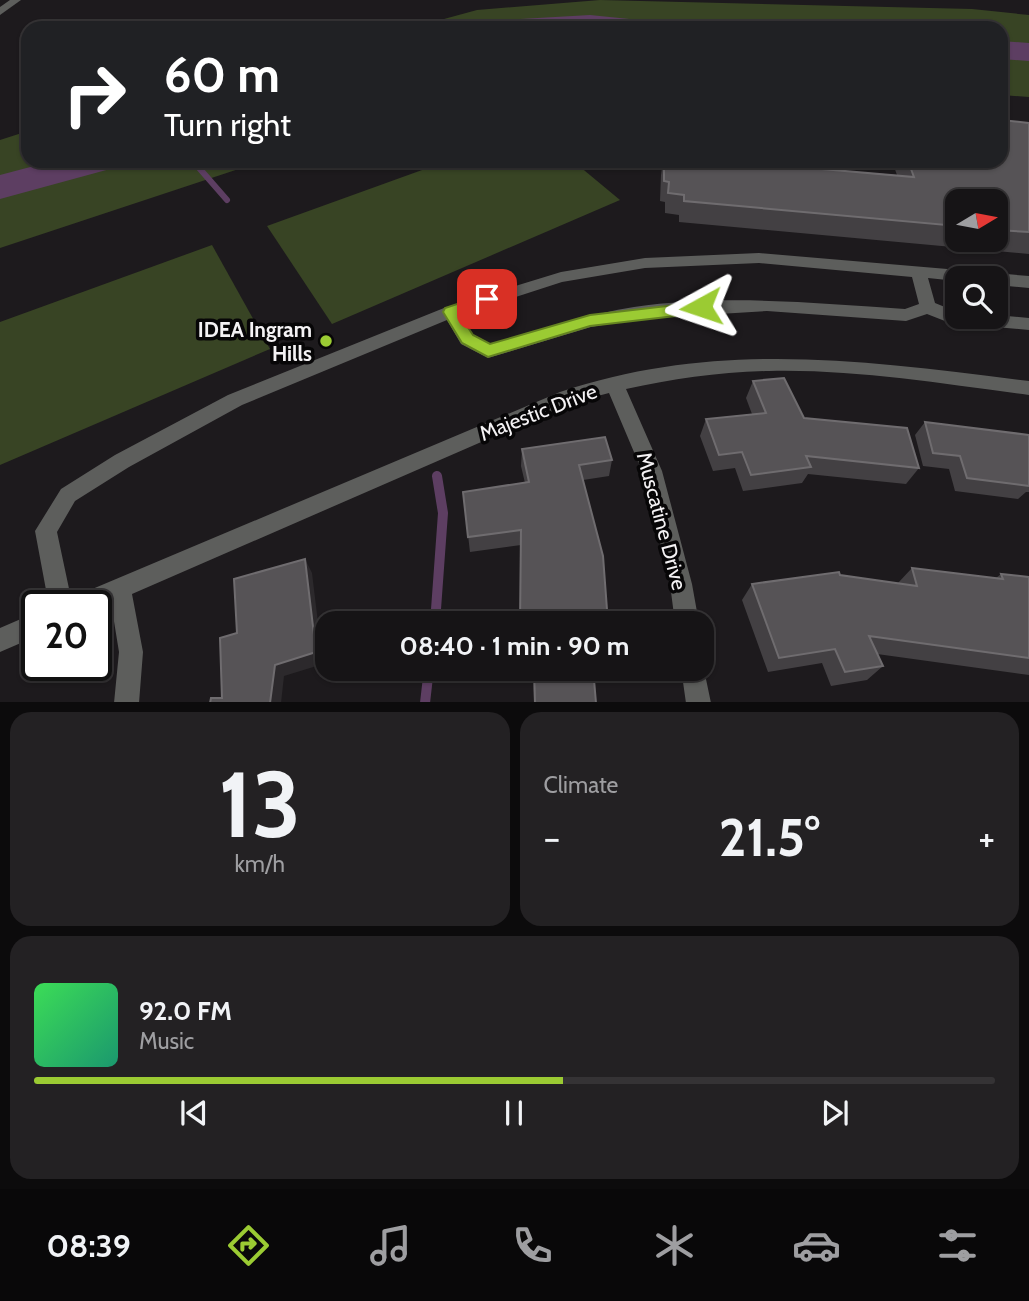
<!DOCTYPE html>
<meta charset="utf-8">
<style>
:root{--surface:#161416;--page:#232123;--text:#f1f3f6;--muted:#9e9ea1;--line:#353335;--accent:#9bcb33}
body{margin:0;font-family:Cabin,sans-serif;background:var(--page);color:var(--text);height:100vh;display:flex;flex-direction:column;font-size:26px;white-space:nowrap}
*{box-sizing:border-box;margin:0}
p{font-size:23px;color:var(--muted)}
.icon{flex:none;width:38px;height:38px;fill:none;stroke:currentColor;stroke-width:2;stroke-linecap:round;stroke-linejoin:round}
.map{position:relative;height:702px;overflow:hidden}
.side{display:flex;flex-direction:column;gap:10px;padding:10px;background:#0c0b0c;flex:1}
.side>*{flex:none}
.hud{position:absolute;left:21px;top:21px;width:987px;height:147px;border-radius:21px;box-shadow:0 2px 5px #0004,0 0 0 2px var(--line);background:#202124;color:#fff;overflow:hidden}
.needle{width:46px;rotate:80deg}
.tools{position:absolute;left:945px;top:189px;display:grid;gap:14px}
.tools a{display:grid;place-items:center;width:63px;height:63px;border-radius:14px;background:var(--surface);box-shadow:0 2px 5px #0004,0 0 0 2px var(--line);font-size:35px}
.speed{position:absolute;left:21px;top:590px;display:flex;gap:14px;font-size:35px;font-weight:700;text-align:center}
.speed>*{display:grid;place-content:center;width:91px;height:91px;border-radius:50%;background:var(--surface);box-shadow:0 2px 5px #0004,0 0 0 2px var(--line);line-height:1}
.speed .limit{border:4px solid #111;border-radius:10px;background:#fff;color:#111}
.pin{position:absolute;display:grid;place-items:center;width:60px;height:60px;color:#fff;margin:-30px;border-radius:14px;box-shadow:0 4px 10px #0006}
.me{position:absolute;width:77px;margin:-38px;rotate:265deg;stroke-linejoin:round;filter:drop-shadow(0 0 5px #0008)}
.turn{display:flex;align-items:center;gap:24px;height:147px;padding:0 28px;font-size:32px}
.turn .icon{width:91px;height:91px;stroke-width:2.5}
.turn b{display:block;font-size:49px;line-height:60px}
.big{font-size:52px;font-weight:700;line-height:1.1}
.side .widget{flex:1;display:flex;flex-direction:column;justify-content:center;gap:10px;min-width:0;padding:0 24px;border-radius:21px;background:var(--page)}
.side .dial{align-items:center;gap:0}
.dial b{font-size:91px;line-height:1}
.song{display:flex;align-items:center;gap:21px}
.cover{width:84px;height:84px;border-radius:10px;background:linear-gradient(135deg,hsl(130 70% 55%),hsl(160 70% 35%))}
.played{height:7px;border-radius:4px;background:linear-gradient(90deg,var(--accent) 55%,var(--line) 55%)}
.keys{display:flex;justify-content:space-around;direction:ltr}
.heat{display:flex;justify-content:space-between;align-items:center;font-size:38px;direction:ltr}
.side .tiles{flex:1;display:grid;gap:10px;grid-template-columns:1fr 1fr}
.widget:last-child{grid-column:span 2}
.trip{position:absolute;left:315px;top:611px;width:399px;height:70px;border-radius:21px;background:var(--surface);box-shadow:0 2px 5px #0004,0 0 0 2px var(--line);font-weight:700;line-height:70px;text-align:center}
.dock{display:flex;height:112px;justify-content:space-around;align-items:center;background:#090809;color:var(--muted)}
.dock .icon{width:49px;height:49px}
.dock .selected{color:var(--accent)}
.dock b{font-size:32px;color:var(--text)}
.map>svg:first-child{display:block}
.green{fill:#384424}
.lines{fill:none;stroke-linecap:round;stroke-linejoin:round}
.stream-far1{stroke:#5d3e62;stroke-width:6}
.stream{stroke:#5d3e62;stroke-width:10}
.river{fill:#5d3e62;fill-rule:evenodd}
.minor{fill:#5d5e5c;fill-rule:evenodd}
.wall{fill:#434043;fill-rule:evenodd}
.shaded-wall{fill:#2c292c}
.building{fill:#565356;stroke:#6f6c6f;stroke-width:2}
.route{fill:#9bcb33;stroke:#658421;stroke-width:2}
.poi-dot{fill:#9bcb33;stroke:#070607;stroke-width:2.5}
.labels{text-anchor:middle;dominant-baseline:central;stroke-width:7;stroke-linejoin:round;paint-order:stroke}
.poi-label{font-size:21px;font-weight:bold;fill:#f4f2f4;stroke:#070607;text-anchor:end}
.street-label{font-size:21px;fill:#f4f2f4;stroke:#070607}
</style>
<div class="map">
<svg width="1029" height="703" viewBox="0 0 1029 703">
<rect width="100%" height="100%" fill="#1d1a1d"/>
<!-- green -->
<g class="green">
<polygon points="600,0 972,9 1029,15 1029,97 1001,95 1001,28 411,28 477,10"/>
<polygon points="28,131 28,161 263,161 0,248 0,140"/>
<polygon points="447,161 573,161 620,200 332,324 267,226"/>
<polygon points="212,245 270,349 0,465 0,322"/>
</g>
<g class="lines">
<!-- stream-far1 -->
<polyline class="stream-far1" points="193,161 227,200"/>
<!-- stream -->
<g class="stream">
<polyline points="435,623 443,513 437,476"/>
<polyline points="425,703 429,668"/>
</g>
<!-- river -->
<g class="river">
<polygon points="590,15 659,22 663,28 505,28 509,22 520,19"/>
<polygon points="1001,41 1029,43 1029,61 1001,59"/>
<polygon points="53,161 116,161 110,169 0,199 0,175"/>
</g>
<!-- minor -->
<g class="minor">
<polygon points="10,0 21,0 0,15 0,7"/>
<path d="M759,253L1029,276V288L996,285V278H957V281L928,278L935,303L957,312V317L996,315L1029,318V330L950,323L927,314L906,321L767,311L637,319L591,327L488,358L461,344L447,320L242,405L129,467L75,501L57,532L71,598L560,392C720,339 866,361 1029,381V395C943,384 856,369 769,371C720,372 673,379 626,389L662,471L692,584L699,623H675L670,584L642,471L609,393L571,403L132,594L143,652L139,703H114L119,652L111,603L96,610V606H49L35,531L61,489L115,455L228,395L444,308L561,272L645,258ZM759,263L912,277L919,304L905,309C815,303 724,294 634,307C585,315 538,330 490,344L473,334L460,315L562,282L645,268Z"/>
<polygon points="37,612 37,636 0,652 0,628"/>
<polygon points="702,660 711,703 686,703 681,668 702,668"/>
</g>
</g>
<!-- wall -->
<g class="wall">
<path d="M1029,123V254L679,222V215L665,213V202L660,201L661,175L663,161H730L897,175L892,161H1001ZM957,201H996V240H957Z"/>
<polygon points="753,381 804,418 919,468 906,484 808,474 802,483 743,491 735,468 713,471 700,436 706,419 752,414 746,398"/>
<polygon points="925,422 1029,435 1029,492 1026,492 1018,499 955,491 949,469 923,466 915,435"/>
<polygon points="522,449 612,460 609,476 583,480 521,545 470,552 463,492 525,483 521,466"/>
<polygon points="912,568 996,578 1001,574 1029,577 1029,675 877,654 883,666 867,680 831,686 822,663 768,672 742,600 752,584 840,575 898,583"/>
<polygon points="533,668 593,668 596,703 534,703"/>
</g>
<!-- shaded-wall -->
<polygon class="shaded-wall" points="305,559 312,573 323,664 284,676 281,703 270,703 275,665"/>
<!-- building -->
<g class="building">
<polygon points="1001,120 1029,123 1029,232 996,230 996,201 957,201 957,226 684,201 684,195 668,193 669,182 664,181 664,161 730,161 914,177 908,161 1001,161"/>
<polygon points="784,378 804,418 907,428 919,468 806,456 811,467 751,475 742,452 719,455 706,419 766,413 753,381"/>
<polygon points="925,422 1029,435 1029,486 967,478 960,456 933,453"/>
<polygon points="605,437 612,460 579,465 603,556 608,623 520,623 521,530 468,537 463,492 529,482 522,449"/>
<polygon points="305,559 316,652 275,665 270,703 210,703 211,698 222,698 220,638 237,633 234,579"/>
<polygon points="912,568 1003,579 1001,574 1029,577 1029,658 869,636 883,666 845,672 835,649 779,658 752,584 839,572 840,575 917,586"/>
<polygon points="534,668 593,668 596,703 535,703"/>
</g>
<!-- route -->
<polygon class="route" points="487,294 495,299 492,303 460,315 473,335 490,344 590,315 701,302 708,307 701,313 590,326 488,357 462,343 443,312 445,308"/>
<!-- markers -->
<circle class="poi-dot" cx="326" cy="341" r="7"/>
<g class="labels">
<!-- poi labels -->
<g class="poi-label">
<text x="312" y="329">IDEA Ingram<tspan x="312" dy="24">Hills</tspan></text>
</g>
<!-- street labels -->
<g class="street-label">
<text transform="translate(538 412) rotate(-21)">Majestic Drive</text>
<text transform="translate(662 521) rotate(75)">Muscatine Drive</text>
</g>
</g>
</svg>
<div class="tools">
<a><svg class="needle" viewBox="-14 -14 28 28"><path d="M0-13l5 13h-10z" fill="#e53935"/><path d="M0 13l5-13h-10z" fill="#9e9ea1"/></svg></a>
<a><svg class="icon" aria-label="search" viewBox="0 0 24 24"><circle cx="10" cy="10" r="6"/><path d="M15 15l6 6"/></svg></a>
</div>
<div class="speed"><div class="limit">20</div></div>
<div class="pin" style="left:487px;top:299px;background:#d93025"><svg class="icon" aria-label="arrive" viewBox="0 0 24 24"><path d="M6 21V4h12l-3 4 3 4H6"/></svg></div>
<svg class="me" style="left:701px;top:307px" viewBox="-20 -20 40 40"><path d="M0-17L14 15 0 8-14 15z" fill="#9bcb33" stroke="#fff" stroke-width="4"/></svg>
<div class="trip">08:40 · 1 min · 90 m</div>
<div class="hud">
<div class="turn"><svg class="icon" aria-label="right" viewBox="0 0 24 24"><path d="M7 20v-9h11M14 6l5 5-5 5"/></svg><div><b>60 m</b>Turn right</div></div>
</div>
</div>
<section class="side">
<div class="tiles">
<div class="widget dial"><b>13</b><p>km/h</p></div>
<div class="widget"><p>Climate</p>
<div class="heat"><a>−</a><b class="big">21.5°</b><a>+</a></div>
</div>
<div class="widget">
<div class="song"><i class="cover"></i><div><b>92.0 FM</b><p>Music</p></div></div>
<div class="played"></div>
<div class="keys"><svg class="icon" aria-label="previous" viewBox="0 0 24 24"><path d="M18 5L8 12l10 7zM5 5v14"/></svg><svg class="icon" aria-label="pause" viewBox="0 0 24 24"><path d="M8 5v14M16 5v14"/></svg><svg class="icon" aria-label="next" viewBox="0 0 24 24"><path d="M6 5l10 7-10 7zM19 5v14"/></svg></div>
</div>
</div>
</section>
<nav class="dock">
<b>08:39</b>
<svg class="icon selected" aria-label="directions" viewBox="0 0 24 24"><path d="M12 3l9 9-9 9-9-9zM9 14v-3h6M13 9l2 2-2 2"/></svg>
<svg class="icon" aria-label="music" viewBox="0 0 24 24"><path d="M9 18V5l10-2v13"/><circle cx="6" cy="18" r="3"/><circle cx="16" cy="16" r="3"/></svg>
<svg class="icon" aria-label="phone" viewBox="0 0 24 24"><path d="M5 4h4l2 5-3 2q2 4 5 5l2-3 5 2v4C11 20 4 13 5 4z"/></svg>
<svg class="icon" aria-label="climate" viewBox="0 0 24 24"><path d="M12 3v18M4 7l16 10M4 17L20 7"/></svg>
<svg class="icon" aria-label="car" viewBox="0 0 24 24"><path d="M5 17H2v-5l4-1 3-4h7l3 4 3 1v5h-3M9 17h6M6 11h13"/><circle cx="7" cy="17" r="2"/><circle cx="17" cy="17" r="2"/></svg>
<svg class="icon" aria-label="filters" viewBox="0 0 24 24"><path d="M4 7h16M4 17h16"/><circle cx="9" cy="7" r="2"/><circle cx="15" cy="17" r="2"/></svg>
</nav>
